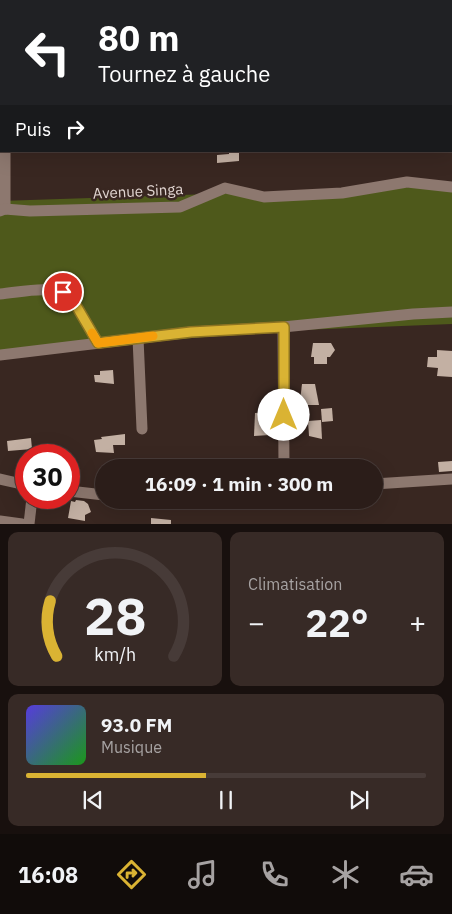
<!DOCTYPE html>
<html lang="fr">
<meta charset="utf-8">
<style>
:root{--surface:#2b1d19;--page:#372a26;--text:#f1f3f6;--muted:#a6a2a2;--line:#473b38;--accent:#dab333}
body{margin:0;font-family:"IBM Plex Sans",sans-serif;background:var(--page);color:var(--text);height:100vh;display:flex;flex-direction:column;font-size:19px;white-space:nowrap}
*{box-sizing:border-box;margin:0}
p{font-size:16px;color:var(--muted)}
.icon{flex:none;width:28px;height:28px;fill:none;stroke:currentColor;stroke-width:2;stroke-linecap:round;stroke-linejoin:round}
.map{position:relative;height:524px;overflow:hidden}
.panel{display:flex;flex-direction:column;gap:8px;padding:8px;background:#18100e;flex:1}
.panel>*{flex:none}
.hud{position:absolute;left:0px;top:0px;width:452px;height:152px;box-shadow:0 5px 20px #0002,0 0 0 1px var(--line);background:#202124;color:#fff;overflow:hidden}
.speed{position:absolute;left:15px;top:444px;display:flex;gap:10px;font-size:25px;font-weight:700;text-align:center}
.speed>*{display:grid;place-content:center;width:65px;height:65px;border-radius:50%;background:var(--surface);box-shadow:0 5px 20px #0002,0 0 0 1px var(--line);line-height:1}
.speed .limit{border:8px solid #d22;background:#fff;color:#111}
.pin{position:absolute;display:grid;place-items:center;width:42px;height:42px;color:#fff;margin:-21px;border:2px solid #fff;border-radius:50%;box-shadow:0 1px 5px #0007}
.me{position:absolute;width:55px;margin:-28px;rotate:0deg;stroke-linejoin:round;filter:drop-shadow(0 0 4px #0008)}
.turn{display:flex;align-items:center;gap:18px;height:105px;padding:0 15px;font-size:22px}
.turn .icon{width:65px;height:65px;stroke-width:2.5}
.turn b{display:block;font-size:35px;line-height:42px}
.then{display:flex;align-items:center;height:48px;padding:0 15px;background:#0003;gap:10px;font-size:19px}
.big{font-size:38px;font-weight:800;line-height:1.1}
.panel .tile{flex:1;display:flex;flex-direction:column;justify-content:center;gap:8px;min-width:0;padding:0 18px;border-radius:10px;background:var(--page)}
.panel .dial{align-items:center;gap:0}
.dial svg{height:130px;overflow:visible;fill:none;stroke:var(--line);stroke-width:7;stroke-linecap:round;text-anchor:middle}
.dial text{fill:var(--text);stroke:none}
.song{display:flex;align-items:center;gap:15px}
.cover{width:60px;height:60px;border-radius:8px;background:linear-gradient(135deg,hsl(250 70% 55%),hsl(120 70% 35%))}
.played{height:5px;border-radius:2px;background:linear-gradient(90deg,var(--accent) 45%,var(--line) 45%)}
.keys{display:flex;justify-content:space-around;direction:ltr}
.heat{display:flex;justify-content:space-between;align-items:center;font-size:28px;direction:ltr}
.panel .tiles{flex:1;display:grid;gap:8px;grid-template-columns:1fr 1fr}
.tile:last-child{grid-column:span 2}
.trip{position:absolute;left:95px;top:459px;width:288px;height:50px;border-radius:25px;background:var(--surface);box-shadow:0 5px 20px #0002,0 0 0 1px var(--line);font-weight:800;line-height:50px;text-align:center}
.tab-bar{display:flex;height:80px;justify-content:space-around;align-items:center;background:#110c0a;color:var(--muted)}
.tab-bar .icon{width:35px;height:35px}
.tab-bar .current{color:var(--accent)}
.tab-bar b{font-size:22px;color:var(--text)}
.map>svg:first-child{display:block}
.green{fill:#4e591b}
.building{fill:#c3b0a3}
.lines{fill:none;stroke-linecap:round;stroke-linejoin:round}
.minor{stroke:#8d786f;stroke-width:11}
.route-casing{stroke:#8e7421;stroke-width:12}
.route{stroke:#dab333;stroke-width:9}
.slow{stroke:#f59e0b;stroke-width:9}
.labels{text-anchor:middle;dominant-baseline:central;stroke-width:5;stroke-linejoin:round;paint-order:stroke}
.street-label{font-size:15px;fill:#e1d5d1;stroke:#392721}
</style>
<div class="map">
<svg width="452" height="524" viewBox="0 0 452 524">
<rect width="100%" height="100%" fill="#392721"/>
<!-- green -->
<polygon class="green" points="452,186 452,324 276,331 0,354 0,201"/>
<!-- building -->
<g class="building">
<polygon points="229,151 239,151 239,161 217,163 217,155 229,154"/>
<polygon points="313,343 331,343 335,350 330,357 327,357 327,364 314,364 314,357 311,357"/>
<polygon points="437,350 452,351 452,377 437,376 438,368 427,367 428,357 437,357"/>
<polygon points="113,370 114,384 95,382 94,375 100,375 100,371"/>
<polygon points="302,384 315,384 319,405 303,405 300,401"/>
<polygon points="332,408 333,421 322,422 321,409"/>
<polygon points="268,412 270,435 254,436 255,413"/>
<polygon points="321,420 322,439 309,436 308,421"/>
<polygon points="125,434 125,445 113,445 114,453 96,452 94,440 102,439 101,437"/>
<polygon points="31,438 32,449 8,451 7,441"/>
<polygon points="452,461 452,471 439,472 438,462"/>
<polygon points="76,500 84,501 88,504 91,512 85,515 85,521 68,518 71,501 75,502"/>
<polygon points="151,518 171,520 171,524 151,524"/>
</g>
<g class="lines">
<!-- minor -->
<g class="minor">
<polyline points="451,50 452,50"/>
<polyline points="0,64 1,64"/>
<polyline points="5,209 5,151"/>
<polyline points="0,211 5,209 30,211 180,207 225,188 264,197 342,193 407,182 452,187"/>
<path d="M0,294C22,292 49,285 70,295L98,343"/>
<polyline points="283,327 284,468"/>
<polyline points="138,338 142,429"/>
<polyline points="0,355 191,332 283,327 413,314 452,312"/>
<polyline points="0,479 26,485"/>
<polyline points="374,484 452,479"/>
<polyline points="69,491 104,495"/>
<polyline points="0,521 22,524"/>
<polyline points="29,524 32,498"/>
</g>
</g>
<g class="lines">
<defs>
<polyline id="route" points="63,292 70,295 98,343 191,332 284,327 284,415"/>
</defs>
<!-- route casing -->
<use href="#route" class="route-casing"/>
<!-- route -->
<use href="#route" class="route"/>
<!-- slow -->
<polyline class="slow" points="92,333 98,343 153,336"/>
</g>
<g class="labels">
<!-- street labels -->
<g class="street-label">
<text transform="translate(138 191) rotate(-3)">Avenue Singa</text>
</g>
</g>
</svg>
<div class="speed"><div class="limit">30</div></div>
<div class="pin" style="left:63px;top:292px;background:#d93025"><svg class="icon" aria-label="arrive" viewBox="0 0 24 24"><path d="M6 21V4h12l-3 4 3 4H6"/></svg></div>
<svg class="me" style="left:284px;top:415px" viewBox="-20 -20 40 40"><circle r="19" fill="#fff"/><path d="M0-13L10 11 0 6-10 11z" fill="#dab333"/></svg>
<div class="trip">16:09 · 1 min · 300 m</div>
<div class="hud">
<div class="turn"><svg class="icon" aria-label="left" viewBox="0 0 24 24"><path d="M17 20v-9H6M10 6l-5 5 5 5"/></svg><div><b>80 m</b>Tournez à gauche</div></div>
<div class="then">Puis<svg class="icon" aria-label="right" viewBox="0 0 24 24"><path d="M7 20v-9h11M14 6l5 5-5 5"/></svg></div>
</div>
</div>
<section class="panel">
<div class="tiles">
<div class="tile dial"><svg viewBox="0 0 100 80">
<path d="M14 69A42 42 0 1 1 86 69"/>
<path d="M14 69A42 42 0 0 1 10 35" stroke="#dab333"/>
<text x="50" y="56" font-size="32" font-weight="700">28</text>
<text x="50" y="72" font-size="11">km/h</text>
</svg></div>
<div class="tile"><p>Climatisation</p>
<div class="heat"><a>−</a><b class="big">22°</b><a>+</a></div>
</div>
<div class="tile">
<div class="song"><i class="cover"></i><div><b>93.0 FM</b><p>Musique</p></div></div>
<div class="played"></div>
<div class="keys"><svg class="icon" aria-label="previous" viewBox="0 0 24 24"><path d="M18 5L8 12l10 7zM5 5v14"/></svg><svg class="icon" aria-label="pause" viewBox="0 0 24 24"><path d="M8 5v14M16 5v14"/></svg><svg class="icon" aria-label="next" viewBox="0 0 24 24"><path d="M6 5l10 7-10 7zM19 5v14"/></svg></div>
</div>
</div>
</section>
<nav class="tab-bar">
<b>16:08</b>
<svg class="icon current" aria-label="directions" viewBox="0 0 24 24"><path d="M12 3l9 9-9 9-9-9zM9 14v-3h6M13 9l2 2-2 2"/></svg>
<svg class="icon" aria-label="music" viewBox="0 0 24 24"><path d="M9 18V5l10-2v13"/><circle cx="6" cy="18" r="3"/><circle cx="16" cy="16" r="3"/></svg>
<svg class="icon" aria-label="phone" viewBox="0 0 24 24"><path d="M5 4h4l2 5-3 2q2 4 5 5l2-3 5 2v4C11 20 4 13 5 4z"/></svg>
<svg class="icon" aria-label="climate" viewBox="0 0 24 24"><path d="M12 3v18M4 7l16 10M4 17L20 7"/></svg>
<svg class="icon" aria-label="car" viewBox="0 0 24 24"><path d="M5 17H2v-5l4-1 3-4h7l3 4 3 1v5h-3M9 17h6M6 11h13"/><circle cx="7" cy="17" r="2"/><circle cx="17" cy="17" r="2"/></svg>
</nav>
